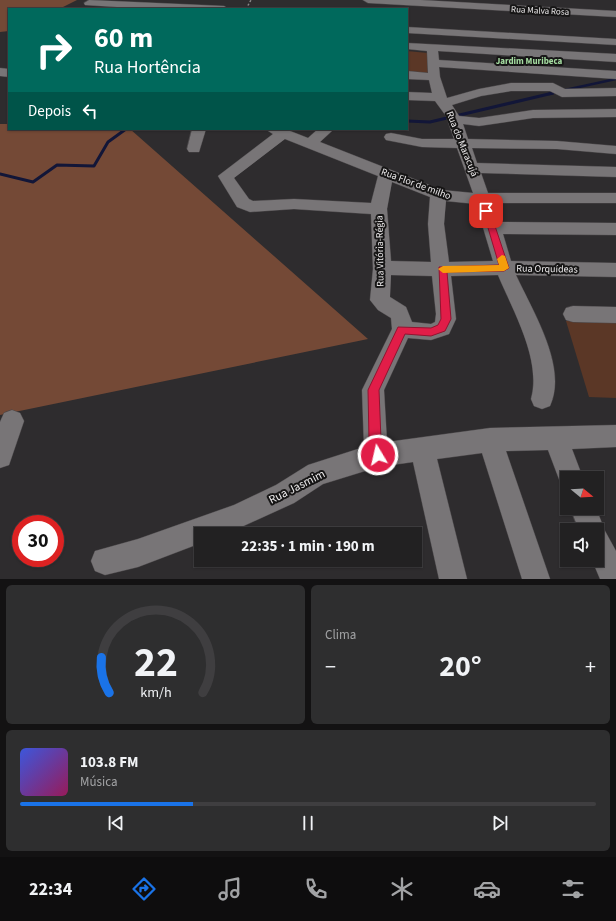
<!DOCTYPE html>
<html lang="pt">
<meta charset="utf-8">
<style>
:root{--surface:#222122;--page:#2e2e2f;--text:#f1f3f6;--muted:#a2a3a5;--line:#3f3e40;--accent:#1a73e8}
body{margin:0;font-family:"Source Sans 3",sans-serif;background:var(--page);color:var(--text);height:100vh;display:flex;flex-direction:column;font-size:15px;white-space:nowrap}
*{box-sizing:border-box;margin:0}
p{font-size:13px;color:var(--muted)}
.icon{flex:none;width:22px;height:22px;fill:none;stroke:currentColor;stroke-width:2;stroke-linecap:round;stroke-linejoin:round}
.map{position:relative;height:579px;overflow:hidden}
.sheet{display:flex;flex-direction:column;gap:6px;padding:6px;background:#131213;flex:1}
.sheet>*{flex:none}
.top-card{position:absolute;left:8px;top:8px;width:400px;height:122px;border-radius:0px;box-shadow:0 1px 3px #0004,0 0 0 1px var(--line);background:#00695c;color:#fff;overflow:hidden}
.needle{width:26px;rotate:108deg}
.controls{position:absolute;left:560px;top:471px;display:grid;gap:8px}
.controls a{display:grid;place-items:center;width:44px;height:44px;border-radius:0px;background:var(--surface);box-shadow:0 1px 3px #0004,0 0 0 1px var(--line);font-size:20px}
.speed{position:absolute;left:12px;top:515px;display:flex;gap:8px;font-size:20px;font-weight:700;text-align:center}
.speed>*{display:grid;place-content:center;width:52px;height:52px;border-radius:50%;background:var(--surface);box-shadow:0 1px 3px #0004,0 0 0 1px var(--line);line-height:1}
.speed .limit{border:6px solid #d22;background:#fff;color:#111}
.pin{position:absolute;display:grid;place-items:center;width:34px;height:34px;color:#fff;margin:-17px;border-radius:8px;box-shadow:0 2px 6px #0006}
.me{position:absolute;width:44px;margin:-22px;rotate:351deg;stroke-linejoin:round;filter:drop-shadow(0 0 3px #0008)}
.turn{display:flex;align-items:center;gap:14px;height:84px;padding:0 20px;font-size:18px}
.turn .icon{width:52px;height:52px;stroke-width:2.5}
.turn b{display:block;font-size:28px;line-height:34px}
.then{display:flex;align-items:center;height:38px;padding:0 20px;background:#0003;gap:8px;font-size:15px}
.big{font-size:30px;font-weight:700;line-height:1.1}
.sheet .tile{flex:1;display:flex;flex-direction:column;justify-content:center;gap:6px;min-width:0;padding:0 14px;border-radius:6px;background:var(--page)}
.sheet .dial{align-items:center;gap:0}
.dial svg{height:104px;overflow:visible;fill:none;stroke:var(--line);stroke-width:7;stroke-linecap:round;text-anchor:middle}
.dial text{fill:var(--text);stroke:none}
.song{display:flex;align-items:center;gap:12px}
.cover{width:48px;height:48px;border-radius:6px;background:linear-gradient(135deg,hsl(230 70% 55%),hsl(330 70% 35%))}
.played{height:4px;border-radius:2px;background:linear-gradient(90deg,var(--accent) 30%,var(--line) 30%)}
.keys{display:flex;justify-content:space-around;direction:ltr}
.heat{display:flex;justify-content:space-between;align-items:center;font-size:22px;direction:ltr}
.sheet .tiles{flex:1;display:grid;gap:6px;grid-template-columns:1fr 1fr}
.tile:last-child{grid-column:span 2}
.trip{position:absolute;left:194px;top:527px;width:228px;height:40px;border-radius:0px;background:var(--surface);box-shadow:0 1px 3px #0004,0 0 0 1px var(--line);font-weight:700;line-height:40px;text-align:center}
.menu{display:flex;height:64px;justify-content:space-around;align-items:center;background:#0e0d0e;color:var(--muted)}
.menu .icon{width:28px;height:28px}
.menu .on{color:var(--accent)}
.menu b{font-size:18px;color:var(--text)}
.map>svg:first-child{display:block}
.green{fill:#5b3726}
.forest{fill:#744936}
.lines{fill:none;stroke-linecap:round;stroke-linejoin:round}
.stream-far1{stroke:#121638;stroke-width:2.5}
.stream{stroke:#121638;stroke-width:3}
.minor-casing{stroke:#4a4749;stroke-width:1}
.path{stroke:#8b898a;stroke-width:1.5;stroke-dasharray:2 2;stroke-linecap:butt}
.minor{fill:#787577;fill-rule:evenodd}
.route{fill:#e11d48;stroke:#92132f}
.slow{fill:#f59e0b}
.labels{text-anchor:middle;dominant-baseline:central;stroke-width:4;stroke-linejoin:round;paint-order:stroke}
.far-street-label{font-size:9px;fill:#eceaeb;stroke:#161515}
.far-neighbourhood-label{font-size:9px;font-weight:bold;fill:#a5dda1;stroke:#161515}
.street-label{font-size:10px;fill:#eceaeb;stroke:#161515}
.near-street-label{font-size:12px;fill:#eceaeb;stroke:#161515}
</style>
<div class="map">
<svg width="616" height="579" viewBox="0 0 616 579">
<rect width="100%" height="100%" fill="#2e2c2e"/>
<!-- green -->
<g class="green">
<polygon points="407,51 428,53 429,74 407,73"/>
<polygon points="616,320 616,398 589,397 566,321"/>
</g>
<!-- forest -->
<g class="forest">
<polygon points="0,0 77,0 59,9 9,9 9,31 0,32"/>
<polygon points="0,124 9,124 9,129 130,129 368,339 0,415"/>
</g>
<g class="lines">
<!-- stream-far1 -->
<g class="stream-far1">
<polyline points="565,90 616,79"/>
<polyline points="549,94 557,92"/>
</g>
<!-- stream -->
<g class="stream">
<polyline points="407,121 430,122 553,93"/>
<polyline points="0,174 33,182 57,165 94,166 108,142 126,129"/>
</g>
<defs>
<g id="minor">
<polygon points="89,0 224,6 229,9 149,9 85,5 84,3"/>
<polygon points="363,0 421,0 616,11 616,17 368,3"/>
<polygon points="407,27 616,39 616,45 407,33"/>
<path d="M407,43L616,54V62L438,51L439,60L616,71V79L439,67L440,77L447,98L479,89L511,83H553L565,89L616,88V96L562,97L550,91H511L481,96L452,105L459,116L479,118L533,110L616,109V117L533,118L479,126L463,124L468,139L557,141L616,146V154L557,149L472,148L477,163L616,167V177L481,173L488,193H616V203H492L499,222L616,223V235L503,234L511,261L616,263V277L516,275C533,312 568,367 550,406L542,409L534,406L531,399C542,360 513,311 498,275L451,276L456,319L449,334L431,340L408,338L384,390L387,442L490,428L616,425V447L572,449L583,478H567V489L562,487L548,450L506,451L550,579H522L482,453L437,459L467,579H439L413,462L378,467L323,484L294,503L226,534H201V543L138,567L105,575L95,571L91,561L95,551L138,539L234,505L276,485L308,465L364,447L362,390L392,329L391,318L378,310L370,300L373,269L371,214L294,209L250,212L237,207L218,176L273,134L265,129H285L308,138L318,129H334L320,142L442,190L473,193L457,148L422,147L386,140L384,137L386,134L391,133L422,139H454L446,116L435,101L407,100V92L432,93L429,80L407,79V71L428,73L427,51L407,49ZM285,139L378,176L371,203L294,199L253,201L249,199L234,178ZM392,182L430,197L428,224L431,262L391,261L387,209ZM446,201L476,204L493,261L449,262L444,224ZM391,275L432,276L436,314L435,322L431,324L412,322L406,307L390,297Z"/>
<polygon points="0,68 9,69 9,77 0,76"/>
<polygon points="192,129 206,129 199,152 189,152 187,149"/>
<polygon points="573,306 616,307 616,323 573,322 566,320 563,314 566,308"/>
<polygon points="12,410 20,413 24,421 9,465 0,468 0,422 4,413"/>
<polygon points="570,508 596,508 605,531 616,551 616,579 600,579 592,560 597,560 597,530 579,530"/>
</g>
</defs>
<!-- minor casing -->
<use href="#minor" class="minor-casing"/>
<!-- path -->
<polyline class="path" points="246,9 251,0"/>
<!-- minor -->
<use href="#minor" class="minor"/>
</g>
<!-- route -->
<polygon class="route" points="486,208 490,211 509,268 504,271 447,272 451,319 445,331 431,336 405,334 379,390 381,440 384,455 382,459 378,461 374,459 369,440 368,390 398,327 431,328 438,325 441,319 439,267 499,265 483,211"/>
<!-- slow -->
<polygon class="slow" points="502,255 505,256 509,268 504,271 443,273 438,269 443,266 499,265 497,259"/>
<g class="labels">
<!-- far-street labels -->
<g class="far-street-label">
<text transform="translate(540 11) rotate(3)">Rua Malva Rosa</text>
</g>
<!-- far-neighbourhood labels -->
<g class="far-neighbourhood-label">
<text x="529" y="61">Jardim Muribeca</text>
</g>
<!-- street labels -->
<g class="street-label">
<text transform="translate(462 144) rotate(68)">Rua do Maracujá</text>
<text transform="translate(416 184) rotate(20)">Rua Flor de milho</text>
<text transform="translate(380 251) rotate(-91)">Rua Vitória-Régia</text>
<text transform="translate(547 269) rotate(1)">Rua Orquídeas</text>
</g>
<!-- near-street labels -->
<g class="near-street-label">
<text transform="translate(297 487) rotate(-27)">Rua Jasmim</text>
</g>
</g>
</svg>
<div class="controls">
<a><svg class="needle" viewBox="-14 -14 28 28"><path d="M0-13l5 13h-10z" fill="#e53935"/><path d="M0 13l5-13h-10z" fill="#a2a3a5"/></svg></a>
<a><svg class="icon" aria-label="sound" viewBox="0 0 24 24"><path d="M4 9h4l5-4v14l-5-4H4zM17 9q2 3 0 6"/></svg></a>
</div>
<div class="speed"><div class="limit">30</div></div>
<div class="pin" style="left:486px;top:211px;background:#d93025"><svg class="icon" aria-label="arrive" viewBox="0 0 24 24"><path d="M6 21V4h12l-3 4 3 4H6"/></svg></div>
<svg class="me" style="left:378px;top:455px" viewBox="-20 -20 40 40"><circle r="17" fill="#e11d48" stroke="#fff" stroke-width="3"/><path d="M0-11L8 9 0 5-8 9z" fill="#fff"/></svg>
<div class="trip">22:35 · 1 min · 190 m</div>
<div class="top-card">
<div class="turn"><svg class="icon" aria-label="right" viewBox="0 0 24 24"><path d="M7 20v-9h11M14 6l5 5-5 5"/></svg><div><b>60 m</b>Rua Hortência</div></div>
<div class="then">Depois<svg class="icon" aria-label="left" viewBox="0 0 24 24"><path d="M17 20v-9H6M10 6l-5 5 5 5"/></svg></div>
</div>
</div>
<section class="sheet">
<div class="tiles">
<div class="tile dial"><svg viewBox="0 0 100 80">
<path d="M14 69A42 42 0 1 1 86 69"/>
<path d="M14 69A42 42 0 0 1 8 42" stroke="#1a73e8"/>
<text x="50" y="56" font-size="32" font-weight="700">22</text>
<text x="50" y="72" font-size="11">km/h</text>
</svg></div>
<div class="tile"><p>Clima</p>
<div class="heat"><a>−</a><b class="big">20°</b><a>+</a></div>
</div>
<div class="tile">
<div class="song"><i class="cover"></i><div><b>103.8 FM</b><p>Música</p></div></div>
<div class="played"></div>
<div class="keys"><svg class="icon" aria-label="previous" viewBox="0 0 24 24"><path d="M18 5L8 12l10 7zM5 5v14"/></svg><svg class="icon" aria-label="pause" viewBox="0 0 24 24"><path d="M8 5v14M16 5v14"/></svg><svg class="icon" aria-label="next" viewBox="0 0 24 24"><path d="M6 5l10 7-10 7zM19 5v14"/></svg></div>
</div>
</div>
</section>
<nav class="menu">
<b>22:34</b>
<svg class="icon on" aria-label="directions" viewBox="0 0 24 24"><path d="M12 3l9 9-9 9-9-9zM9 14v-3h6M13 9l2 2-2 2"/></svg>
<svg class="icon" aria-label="music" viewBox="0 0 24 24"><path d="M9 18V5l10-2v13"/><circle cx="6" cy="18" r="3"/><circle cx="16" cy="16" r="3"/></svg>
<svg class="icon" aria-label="phone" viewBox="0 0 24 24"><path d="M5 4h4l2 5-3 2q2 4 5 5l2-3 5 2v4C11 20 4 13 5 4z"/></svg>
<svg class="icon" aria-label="climate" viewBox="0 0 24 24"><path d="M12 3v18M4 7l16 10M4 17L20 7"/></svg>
<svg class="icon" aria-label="car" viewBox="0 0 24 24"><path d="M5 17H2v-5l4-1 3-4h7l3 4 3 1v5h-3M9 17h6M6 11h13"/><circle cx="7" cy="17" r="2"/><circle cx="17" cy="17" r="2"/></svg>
<svg class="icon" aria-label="filters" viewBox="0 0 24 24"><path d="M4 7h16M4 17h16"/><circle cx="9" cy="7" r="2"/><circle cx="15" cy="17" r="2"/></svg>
</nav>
